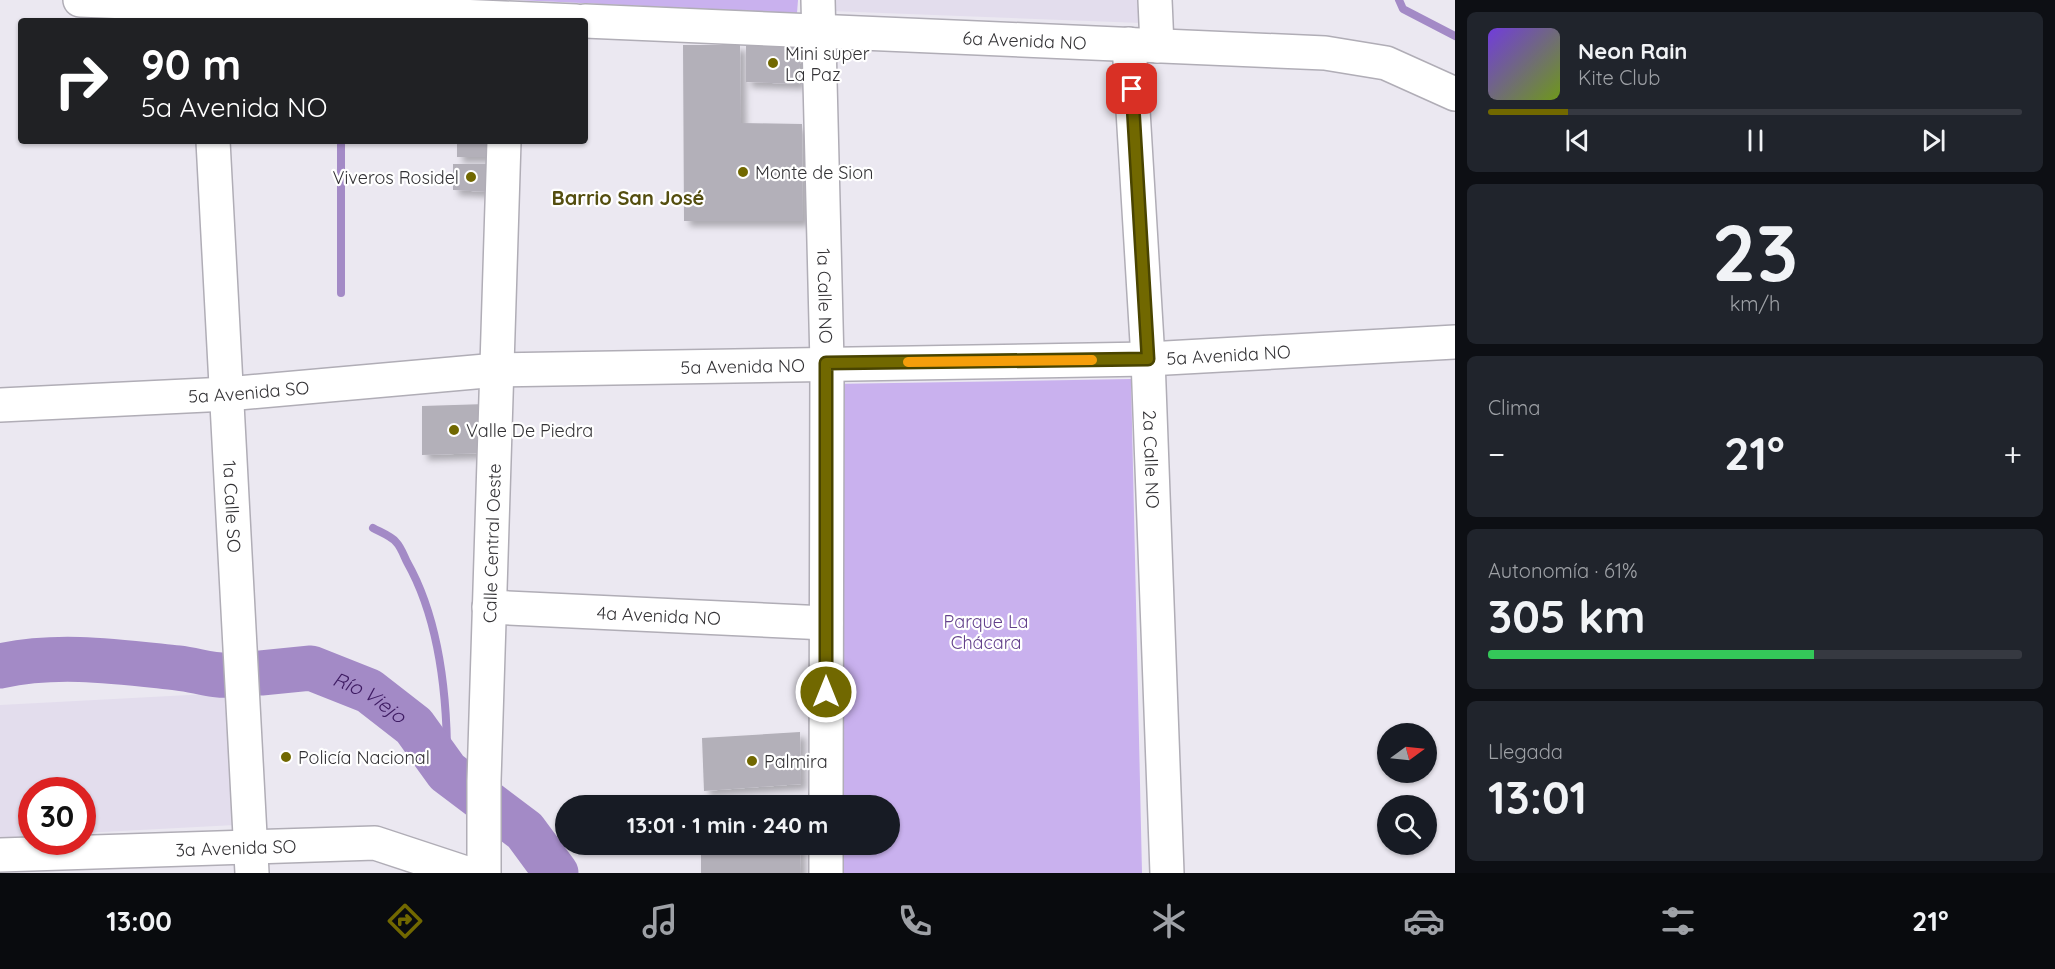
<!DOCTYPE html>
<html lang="es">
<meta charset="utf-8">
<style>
:root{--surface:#171b24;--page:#20242c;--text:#f1f3f6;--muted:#9ea1a6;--line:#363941;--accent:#716800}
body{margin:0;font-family:Quicksand,sans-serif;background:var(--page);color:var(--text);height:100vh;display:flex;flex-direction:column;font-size:22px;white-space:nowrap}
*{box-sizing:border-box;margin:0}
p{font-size:20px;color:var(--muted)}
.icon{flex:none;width:33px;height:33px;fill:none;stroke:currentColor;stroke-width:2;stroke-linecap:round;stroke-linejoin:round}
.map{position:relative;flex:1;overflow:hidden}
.sheet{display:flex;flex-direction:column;gap:12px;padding:12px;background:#0d0f14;width:600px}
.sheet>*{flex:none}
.banner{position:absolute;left:18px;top:18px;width:570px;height:126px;border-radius:6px;box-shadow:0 2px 4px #0004;background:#202124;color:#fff;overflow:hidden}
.needle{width:39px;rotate:75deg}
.tools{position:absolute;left:1377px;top:723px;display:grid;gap:12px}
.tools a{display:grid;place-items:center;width:60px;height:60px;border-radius:50%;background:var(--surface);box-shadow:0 2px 4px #0004;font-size:30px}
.speed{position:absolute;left:18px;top:777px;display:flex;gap:12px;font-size:30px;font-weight:700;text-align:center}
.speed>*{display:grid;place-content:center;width:78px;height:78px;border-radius:50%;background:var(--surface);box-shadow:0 2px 4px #0004;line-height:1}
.speed .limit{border:9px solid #d22;background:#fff;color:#111}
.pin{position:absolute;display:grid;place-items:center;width:51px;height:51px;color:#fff;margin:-26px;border-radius:12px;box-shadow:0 3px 9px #0006}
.me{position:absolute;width:66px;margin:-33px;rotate:0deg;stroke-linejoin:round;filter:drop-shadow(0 0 4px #0008)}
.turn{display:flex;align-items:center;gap:21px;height:126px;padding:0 24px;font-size:27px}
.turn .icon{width:78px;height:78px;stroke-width:2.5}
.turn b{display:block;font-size:42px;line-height:51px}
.big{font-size:45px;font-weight:800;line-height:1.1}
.sheet .tile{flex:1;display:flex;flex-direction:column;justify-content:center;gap:9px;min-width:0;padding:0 21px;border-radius:9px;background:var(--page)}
.sheet .dial{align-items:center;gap:0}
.dial b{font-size:78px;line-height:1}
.song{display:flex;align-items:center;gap:18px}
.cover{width:72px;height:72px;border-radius:9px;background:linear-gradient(135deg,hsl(260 70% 55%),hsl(80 70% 35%))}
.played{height:6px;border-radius:3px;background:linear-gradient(90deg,var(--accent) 15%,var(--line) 15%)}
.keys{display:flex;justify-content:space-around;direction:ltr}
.heat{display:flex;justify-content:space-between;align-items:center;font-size:33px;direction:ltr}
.charge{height:9px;border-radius:4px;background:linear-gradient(90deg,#34c759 61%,var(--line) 0)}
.trip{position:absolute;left:555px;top:795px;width:345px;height:60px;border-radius:30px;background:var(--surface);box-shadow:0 2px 4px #0004;font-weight:800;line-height:60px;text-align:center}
.menu{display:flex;height:96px;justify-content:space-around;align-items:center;background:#090b0e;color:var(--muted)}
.menu .icon{width:42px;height:42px}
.menu .on{color:var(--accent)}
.menu b{font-size:27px;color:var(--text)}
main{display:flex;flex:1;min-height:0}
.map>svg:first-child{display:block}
.built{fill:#e3dded}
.green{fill:#c9b1ee}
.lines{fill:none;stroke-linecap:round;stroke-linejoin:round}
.stream{stroke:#a38ac6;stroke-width:8}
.river{stroke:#a38ac6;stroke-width:45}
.building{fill:#b3b0b9;filter:url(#shadow)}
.minor-casing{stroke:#b0adb6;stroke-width:36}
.minor{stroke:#fff;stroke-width:33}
.route-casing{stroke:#494400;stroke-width:15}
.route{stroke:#716800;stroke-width:10}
.slow{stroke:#f59e0b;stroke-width:10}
.poi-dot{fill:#716800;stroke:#fff;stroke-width:2}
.labels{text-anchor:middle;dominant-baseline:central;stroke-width:4.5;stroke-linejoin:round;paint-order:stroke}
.street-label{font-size:18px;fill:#333235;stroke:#fff}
.poi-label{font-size:18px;fill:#333235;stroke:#fff;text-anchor:start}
.park-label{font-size:18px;fill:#63418b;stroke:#fff}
.neighbourhood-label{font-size:20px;font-weight:bold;fill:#544e0f;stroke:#fff}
.water-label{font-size:20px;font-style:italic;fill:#3e1b62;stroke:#fff}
</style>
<main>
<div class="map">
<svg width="1455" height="873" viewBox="0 0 1455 873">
<defs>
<filter id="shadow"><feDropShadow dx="5.5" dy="5.5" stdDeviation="3" flood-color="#0004"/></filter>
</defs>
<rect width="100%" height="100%" fill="#ebe8f1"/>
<!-- built -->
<g class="built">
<polygon points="832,0 1139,0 1141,23 831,11"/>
<polygon points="227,693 235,825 83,833 82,790 32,790 31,836 0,838 0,705"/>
</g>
<!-- green -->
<g class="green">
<polygon points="516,0 798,0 797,13"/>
<polygon points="1131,379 1142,873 839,873 838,845 890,844 890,806 838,805 832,384"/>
</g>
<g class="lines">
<!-- stream -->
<g class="stream">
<polyline points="1399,0 1403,9 1455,36"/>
<polyline points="341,141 341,293"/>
<path d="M373,528C380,532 391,536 396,542C401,547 404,556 407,562C441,622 448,705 447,772"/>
</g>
<!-- river -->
<g class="river">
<path d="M0,666C59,653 120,662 178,668C197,670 214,677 233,675"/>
<path id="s1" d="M261,673L311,668L369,691L414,726L447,772L525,831L556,873"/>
</g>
</g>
<!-- building -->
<g class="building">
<polygon points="746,43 801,44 799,84 746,82"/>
<polygon points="683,45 740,45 741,123 802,124 803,221 684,221"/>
<rect x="457" y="141" width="34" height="16"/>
<polygon points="453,164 490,164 490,192 453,190"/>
<polygon points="486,404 485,453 422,455 422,406"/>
<polygon points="800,732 801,784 704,791 702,738"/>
<polygon points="701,844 800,844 801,873 701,873"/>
</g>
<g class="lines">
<defs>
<g id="minor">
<polyline points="80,0 576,21"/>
<path id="s2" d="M818,0L827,363L826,806"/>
<polyline points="1155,0 1157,46"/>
<path id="s3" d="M585,21L1325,53L1386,63L1455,94"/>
<path id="s4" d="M1129,44L1148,359L1167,873"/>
<path id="s5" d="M213,141L252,873"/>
<path id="s6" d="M0,405L227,394L497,370L1148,359L1455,342"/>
<path id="s7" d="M489,607L826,623"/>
<path id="s8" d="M0,855L375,843L466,873"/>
<path id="s9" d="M484,873V781L504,141"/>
<polyline points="826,873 826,844"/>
</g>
</defs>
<!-- minor casing -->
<use href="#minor" class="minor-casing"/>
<!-- minor -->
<use href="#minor" class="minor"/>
</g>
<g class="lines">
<defs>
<polyline id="route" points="826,692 826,363 1148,359 1132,89"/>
</defs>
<!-- route casing -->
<use href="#route" class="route-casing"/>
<!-- route -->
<use href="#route" class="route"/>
<!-- slow -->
<polyline class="slow" points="908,362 1092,360"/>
</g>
<!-- markers -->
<g class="poi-dot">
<circle cx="773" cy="63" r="6"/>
<circle cx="743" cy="172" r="6"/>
<circle cx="471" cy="177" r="6"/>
<circle cx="454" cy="430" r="6"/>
<circle cx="286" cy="757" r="6"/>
<circle cx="752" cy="761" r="6"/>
</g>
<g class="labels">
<!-- street labels -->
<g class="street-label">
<text stroke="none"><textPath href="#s3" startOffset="440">6a Avenida NO</textPath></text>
<text stroke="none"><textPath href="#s2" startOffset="296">1a Calle NO</textPath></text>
<text stroke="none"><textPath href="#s6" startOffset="1230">5a Avenida NO</textPath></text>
<text stroke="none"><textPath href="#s6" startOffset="744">5a Avenida NO</textPath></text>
<text stroke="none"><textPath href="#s6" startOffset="249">5a Avenida SO</textPath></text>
<text stroke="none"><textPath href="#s4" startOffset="416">2a Calle NO</textPath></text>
<text stroke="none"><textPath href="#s5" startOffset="366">1a Calle SO</textPath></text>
<text stroke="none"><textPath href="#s9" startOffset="330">Calle Central Oeste</textPath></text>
<text stroke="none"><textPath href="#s7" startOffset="170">4a Avenida NO</textPath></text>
<text stroke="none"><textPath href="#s8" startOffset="236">3a Avenida SO</textPath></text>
</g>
<!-- poi labels -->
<g class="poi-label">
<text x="785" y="53">Mini super<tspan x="785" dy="21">La Paz</tspan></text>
<text x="755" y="172">Monte de Sion</text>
<text x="459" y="177" text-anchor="end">Viveros Rosidel</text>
<text x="466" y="430">Valle De Piedra</text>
<text x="298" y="757">Policía Nacional</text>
<text x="764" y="761">Palmira</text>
</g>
<!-- park labels -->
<g class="park-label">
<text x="986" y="621">Parque La<tspan x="986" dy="21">Chácara</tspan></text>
</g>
<!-- neighbourhood labels -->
<g class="neighbourhood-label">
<text x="628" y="197">Barrio San José</text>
</g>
<!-- water labels -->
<g class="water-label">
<text stroke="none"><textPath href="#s1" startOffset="116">Río Viejo</textPath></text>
</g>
</g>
</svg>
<div class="tools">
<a><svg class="needle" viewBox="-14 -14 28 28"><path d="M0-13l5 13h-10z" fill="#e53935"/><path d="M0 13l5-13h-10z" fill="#9ea1a6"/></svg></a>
<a><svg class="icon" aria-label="search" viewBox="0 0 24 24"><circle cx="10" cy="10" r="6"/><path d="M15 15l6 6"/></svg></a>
</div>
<div class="speed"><div class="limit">30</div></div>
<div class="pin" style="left:1132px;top:89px;background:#d93025"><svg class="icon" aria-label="arrive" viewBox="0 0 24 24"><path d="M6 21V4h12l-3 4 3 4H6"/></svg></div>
<svg class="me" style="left:826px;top:692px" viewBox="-20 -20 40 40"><circle r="17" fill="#716800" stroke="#fff" stroke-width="3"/><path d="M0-11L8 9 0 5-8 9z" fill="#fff"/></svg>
<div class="trip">13:01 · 1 min · 240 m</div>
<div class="banner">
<div class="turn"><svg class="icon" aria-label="right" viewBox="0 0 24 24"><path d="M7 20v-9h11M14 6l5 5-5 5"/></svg><div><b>90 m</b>5a Avenida NO</div></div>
</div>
</div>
<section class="sheet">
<div class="tile">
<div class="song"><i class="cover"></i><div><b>Neon Rain</b><p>Kite Club</p></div></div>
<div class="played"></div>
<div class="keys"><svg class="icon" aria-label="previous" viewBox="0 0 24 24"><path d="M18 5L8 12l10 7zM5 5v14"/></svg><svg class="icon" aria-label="pause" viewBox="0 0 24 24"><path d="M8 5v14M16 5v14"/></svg><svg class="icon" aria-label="next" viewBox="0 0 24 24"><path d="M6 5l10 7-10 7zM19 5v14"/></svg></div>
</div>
<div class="tile dial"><b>23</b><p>km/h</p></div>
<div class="tile"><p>Clima</p>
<div class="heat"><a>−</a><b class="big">21°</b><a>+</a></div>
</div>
<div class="tile"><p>Autonomía · 61%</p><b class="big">305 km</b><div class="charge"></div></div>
<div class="tile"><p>Llegada</p><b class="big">13:01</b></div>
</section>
</main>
<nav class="menu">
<b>13:00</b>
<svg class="icon on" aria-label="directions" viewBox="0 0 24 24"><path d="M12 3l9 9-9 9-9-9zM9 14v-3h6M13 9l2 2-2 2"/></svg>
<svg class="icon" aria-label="music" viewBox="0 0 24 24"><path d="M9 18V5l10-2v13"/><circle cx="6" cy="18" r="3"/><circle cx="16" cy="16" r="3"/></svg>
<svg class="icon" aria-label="phone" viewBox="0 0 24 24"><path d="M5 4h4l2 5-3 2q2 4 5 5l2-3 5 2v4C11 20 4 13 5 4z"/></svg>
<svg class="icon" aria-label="climate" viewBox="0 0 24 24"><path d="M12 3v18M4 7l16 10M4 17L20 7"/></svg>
<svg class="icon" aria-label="car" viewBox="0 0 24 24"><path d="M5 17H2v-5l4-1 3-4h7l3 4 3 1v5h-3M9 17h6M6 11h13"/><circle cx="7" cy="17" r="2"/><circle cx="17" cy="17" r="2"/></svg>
<svg class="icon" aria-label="filters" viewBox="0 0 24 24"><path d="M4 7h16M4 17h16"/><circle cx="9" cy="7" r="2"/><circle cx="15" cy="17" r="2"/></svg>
<b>21°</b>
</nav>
